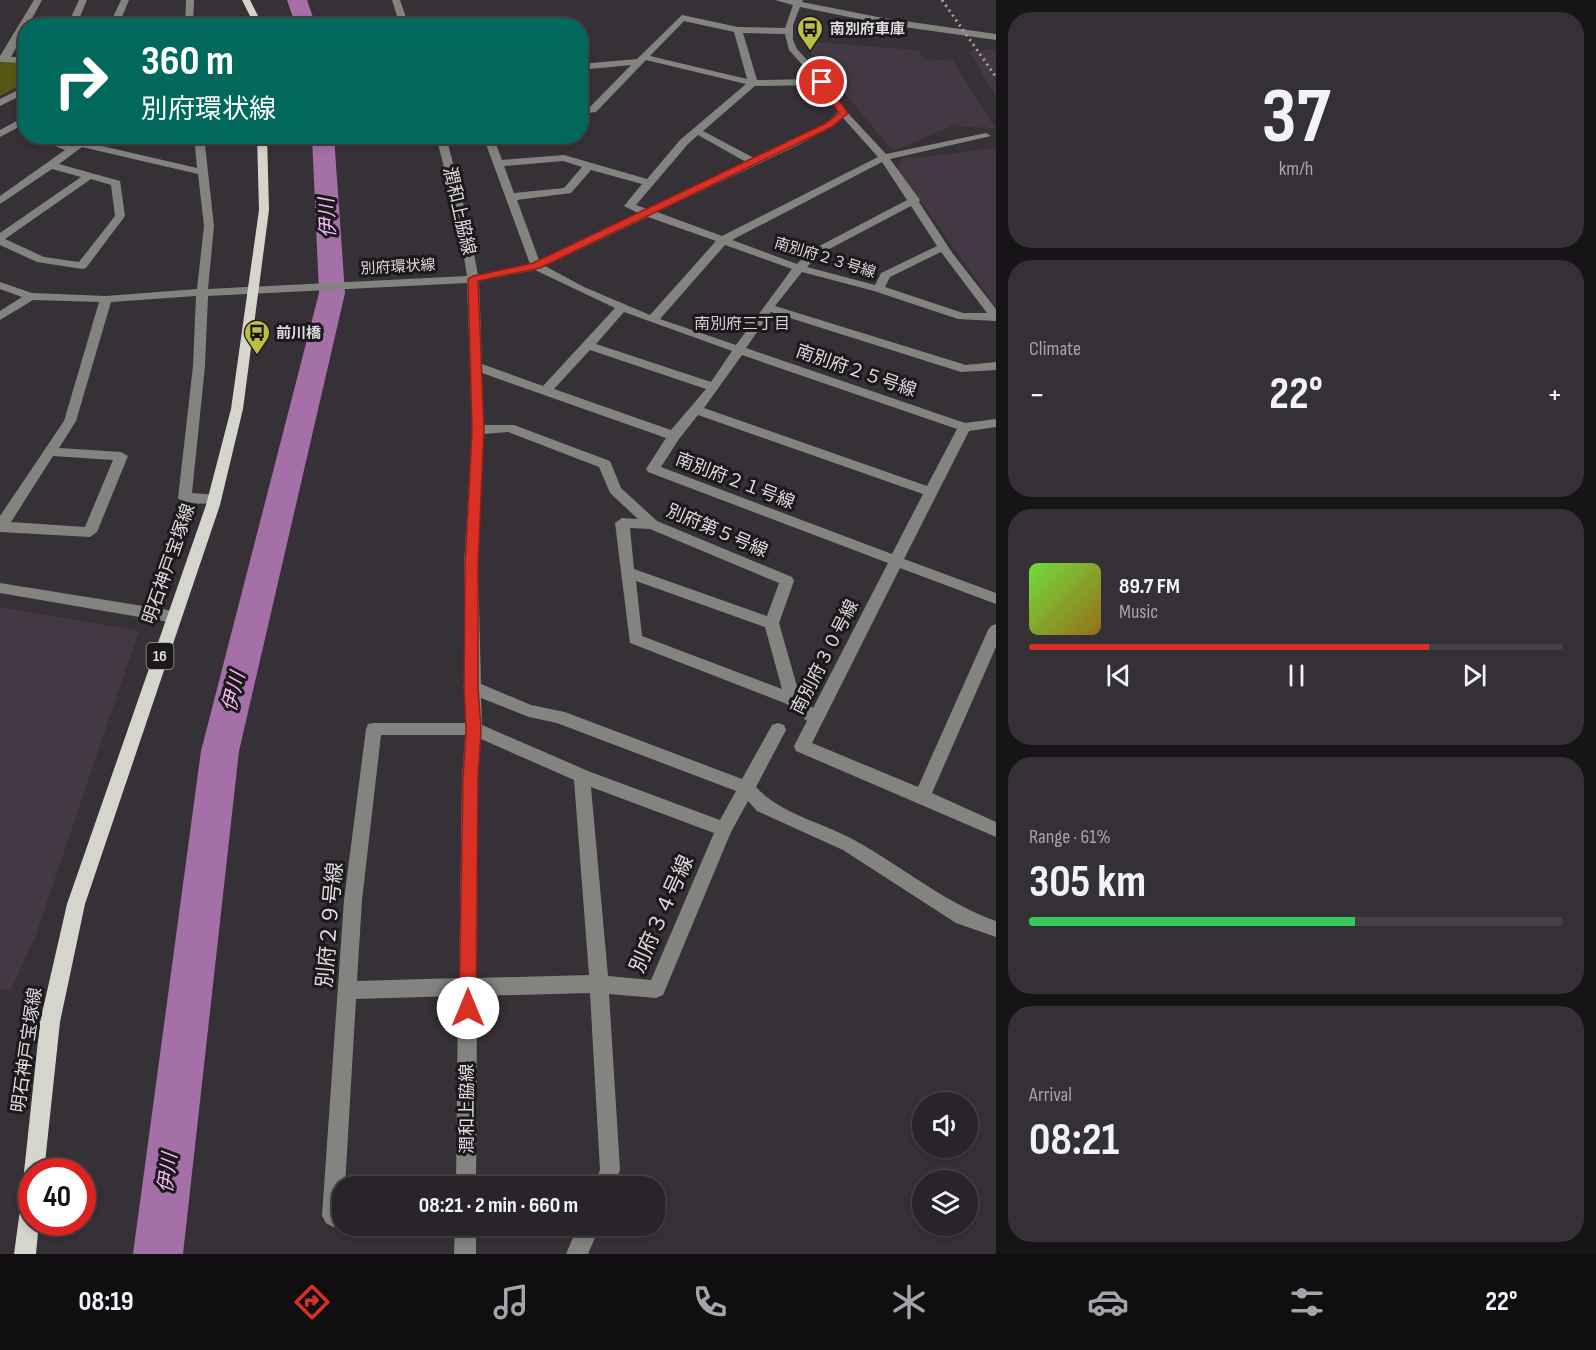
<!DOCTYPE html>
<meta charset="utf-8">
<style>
:root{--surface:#282429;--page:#343035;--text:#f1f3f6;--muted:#a5a4a8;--line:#444146;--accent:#d93025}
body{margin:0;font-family:"Sofia Sans Condensed","Noto Sans JP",sans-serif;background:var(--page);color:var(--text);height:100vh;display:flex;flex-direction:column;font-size:22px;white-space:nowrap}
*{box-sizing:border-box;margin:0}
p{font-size:20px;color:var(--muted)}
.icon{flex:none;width:33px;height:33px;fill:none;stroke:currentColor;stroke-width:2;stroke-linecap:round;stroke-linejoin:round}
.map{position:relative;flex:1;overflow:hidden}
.side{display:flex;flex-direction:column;gap:12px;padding:12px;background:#161417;width:600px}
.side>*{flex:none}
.hud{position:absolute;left:18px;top:18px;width:570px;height:126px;border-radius:24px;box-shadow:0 3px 9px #0003,0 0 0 2px var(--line);background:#00695c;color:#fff;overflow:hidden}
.fabs{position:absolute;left:912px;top:1092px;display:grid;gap:12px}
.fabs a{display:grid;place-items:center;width:66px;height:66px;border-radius:50%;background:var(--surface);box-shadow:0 3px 9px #0003,0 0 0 2px var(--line);font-size:30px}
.speed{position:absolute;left:18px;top:1158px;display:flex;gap:12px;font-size:30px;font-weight:700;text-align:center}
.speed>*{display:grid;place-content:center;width:78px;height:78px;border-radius:50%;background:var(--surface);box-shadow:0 3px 9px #0003,0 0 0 2px var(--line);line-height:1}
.speed .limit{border:9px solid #d22;background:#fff;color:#111}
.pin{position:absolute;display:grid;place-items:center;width:51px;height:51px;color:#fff;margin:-26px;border:3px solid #fff;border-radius:50%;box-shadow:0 2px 6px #0007}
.me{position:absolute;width:66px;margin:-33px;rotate:0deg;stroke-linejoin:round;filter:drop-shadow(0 0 4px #0008)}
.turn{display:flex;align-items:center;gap:21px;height:126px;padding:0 24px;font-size:27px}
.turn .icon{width:78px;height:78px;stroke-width:2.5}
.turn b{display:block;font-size:42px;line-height:51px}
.big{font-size:45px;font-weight:700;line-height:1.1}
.side .tile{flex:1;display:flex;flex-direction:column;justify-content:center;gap:9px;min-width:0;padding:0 21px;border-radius:24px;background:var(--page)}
.side .dial{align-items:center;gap:0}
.dial b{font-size:78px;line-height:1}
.song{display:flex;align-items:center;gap:18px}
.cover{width:72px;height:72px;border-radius:9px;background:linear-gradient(135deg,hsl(100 70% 55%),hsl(40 70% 35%))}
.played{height:6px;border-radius:3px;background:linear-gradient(90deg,var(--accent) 75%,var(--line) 75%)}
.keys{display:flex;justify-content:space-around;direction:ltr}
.heat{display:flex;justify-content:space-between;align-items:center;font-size:33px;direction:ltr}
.charge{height:9px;border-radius:4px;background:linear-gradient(90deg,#34c759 61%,var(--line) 0)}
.trip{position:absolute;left:332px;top:1176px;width:333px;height:60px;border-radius:24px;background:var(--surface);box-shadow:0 3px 9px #0003,0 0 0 2px var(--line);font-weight:700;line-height:60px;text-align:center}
.dock{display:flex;height:96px;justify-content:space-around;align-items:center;background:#100e10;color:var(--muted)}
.dock .icon{width:42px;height:42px}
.dock .current{color:var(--accent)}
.dock b{font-size:27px;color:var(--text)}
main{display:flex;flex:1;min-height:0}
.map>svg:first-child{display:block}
.built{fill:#433843}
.green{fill:#555713}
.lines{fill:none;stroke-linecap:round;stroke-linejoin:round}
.river{fill:#a56fa8;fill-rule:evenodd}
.minor{fill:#83847f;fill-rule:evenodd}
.major{fill:#d5d5cc;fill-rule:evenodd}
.rail{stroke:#a6a1a6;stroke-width:3;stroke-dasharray:2 4;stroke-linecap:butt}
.route{fill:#d93025;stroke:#8d1f18;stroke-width:1.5}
.labels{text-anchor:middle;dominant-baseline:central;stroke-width:6;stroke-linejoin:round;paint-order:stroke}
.far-poi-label{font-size:15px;font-weight:bold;fill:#dfdadf;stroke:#1c191c;text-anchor:start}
.far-street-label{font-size:15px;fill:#dfdadf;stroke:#1c191c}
.far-neighbourhood-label{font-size:16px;fill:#d7ced7;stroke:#1c191c}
.shield{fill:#1c191c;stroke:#a4a0a4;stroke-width:1.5}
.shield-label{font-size:16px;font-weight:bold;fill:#dfdadf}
.street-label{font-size:18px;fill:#dfdadf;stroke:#1c191c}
.water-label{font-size:20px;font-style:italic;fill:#f7baf9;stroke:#1c191c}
.near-street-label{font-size:21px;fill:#dfdadf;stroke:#1c191c}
</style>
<main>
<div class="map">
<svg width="996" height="1254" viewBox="0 0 996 1254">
<rect width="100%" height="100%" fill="#363037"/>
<!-- built -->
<g class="built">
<polygon points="801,41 918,50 926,61 952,59 995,128 964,127 956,124 898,149 891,149"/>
<polygon points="996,49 996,97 969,51"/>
<polygon points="996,148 996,307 898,169 902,157 914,158"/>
<polygon points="0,607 139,631 34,940 10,991 0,989"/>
</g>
<!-- green -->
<polygon class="green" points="5,61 25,62 25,83 0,96 0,63"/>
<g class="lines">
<!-- river -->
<g class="river">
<polygon points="287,0 307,0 316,26 296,26"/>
<polygon points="312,136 334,136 345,293 239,751 183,1254 133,1254 201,751 319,293"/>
</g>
<!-- minor -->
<g class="minor">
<polygon points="34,0 42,0 28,26 26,26 26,30 11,57 26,57 26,63 0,62 0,56"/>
<polygon points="79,0 87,0 76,26 67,26"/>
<polygon points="121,0 129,0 118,26 109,26"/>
<polygon points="186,0 194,0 193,26 185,26"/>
<polygon points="392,0 400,0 409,26 400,26"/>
<path d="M775,0H803L802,2L883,18L996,34V40L883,24L800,7L793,25V40L797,49L825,80L846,111L886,154L986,133L991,136L890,159L920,200L919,202L953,254L996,309V321L958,319L874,291L802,272L775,306L966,365L996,362V370L961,372L771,312L746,348L965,423L996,419V427L969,431L904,559L996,593V604L900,568L812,743L918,787L988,630L991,626L996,624V647L932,793L996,822V837L796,751L794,746L807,721L787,704L630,643L615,523L622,518L638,519L610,493L599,467L508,432L484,434L478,565L481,684L531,705L565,712L742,779L772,725L778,723L784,725L786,730L756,787C782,815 823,822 856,841C903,867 945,903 996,921V937L956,923L843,850L757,811L748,801L731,832L663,995L656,998L609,994L620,1170L614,1186H594L600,1170L590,993L477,996L476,1186H456L458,996L356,999L345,1186H342V1226H345L333,1227L326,1223L322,1216L344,900L366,729L368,724L374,723H466L465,691L463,687L465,683L464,565L472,430L467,283L208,296L205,366L192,493L220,495L222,498L220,501C209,504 186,506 178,498L193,366L196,296L111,302L76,421L59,448L121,452L128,456L97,532L90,537L0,532V516L64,421L99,302L33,300L0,320V311L22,297L0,289V282L32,293L106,296L197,289L204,226L198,174L82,147L59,164L120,181L125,216L86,268L82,269L37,262L0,245V233L81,177L52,169L0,204V196L65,150L30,136H46L71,146L85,136H93L89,143L197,168L194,136H204L214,226L208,289L467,276L459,226L436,136H446L469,226L478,275L530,264L483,136H493L502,160L564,155L647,179L680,140L746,84L646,60L596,112L580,114V108L590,107L631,65L580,70V64L637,59L682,15L738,27L785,28L793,5ZM684,21L734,32L747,79L650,56ZM743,33L785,34L789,50L815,79L757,80ZM819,85L838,112L826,123L754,158L703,131L755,86ZM843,118L878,157L722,236L657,212L796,146L832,127ZM698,135L746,162L647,209L636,205L688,144ZM563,161L582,167L564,188L514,193L504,166ZM882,162L907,200L810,251L797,264L732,240ZM591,170L642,184L624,206L638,213L539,260L517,200L571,193ZM91,179L111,185L115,216L79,262L44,257L5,239ZM911,206L937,246L881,273L875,285L807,267L818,255ZM648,217L716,241L650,315L584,287L545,266ZM725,245L792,269L736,345L660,319ZM941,252L987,313H963L885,287L890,277ZM535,270L615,308L543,386L482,364L479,281ZM624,312L732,351L711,382L596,344ZM590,350L706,389L671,430L554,389ZM742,355L957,429L927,486L704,408ZM482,373L666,438L646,469L648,472L888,563L813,708L800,697L779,623L794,581L792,577L657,521L621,488L610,461L514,425H484ZM698,415L923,494L892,554L661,467L679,439ZM53,456L113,460L85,527L11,522ZM630,528L650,529L779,583L767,616L634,569ZM636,581L765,627L782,689L642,636ZM481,698L529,717L557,723L736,791L720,820L588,771L482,725ZM381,735H465L462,780L459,978L357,981L362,900ZM481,739L574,780L589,975L477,978L478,780ZM591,787L714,833L651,980L608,976Z"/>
<polygon points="26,86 26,93 0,106 0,99"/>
<polygon points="26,116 26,123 0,137 0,130"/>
<polygon points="0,583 174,611 179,613 181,617 179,621 174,623 0,593"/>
<polygon points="455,1226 476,1226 476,1254 454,1254"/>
<polygon points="578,1226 600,1226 588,1254 566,1254"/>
</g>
<!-- major -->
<g class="major">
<polygon points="242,0 250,0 258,16 259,26 251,26 250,16"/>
<polygon points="257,136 267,136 269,210 243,409 220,505 85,904 60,1022 44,1172 32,1172 32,1181 27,1179 24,1172 40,1022 67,904 206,505 231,409 259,210"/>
<polygon points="32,1185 32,1222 39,1222 36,1254 14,1254 22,1195 25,1188"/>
</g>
<!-- rail -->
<polyline class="rail" points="942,0 996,77"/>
</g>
<!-- route -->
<polygon class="route" points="819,80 825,80 848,113 832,127 540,268 478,281 484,430 478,565 478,687 481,729 478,780 476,1008 474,1014 468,1016 462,1014 459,1008 463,780 466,729 464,687 465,565 472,430 468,279 473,276 533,263 826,123 839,113 817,82"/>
<!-- icons -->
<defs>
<symbol id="bus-pin" viewBox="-11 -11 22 30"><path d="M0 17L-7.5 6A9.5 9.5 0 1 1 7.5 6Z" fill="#bcbf43" stroke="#1c191c"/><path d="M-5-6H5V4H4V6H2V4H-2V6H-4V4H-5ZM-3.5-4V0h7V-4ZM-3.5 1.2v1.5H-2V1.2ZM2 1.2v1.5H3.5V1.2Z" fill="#111"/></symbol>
</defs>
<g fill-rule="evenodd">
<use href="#bus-pin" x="795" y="14" width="30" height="40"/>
<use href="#bus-pin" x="242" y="318" width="30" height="40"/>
</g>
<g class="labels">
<!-- far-poi labels -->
<g class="far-poi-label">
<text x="830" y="29">南別府車庫</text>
<text x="276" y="333">前川橋</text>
</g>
<!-- far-street labels -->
<g class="far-street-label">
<text transform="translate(825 258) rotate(17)">南別府２３号線</text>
<text transform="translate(398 267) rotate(-3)">別府環状線</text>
</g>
<!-- far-neighbourhood labels -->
<g class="far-neighbourhood-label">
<text x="742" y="324">南別府三丁目</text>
</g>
<!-- shield labels -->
<rect class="shield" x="146.5" y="643" width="27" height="26" rx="4.5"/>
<g class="shield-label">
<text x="160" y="656">16</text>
</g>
<!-- street labels -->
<g class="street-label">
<text transform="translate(459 211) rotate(77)">潤和上脇線</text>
<text transform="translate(856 371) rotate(19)">南別府２５号線</text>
<text transform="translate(735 481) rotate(21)">南別府２１号線</text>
<text transform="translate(717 531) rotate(23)">別府第５号線</text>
<text transform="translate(169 564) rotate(-71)">明石神戸宝塚線</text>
<text transform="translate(825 657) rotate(-63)">南別府３０号線</text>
<text transform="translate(27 1050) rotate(-82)">明石神戸宝塚線</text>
<text transform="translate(467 1109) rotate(-90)">潤和上脇線</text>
</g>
<!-- water labels -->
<g class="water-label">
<text transform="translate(328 218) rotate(-93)">伊川</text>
<text transform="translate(234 692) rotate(-76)">伊川</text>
<text transform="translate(168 1173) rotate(-83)">伊川</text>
</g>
<!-- near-street labels -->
<g class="near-street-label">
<text transform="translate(662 914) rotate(-66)">別府３４号線</text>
<text transform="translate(330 925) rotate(-85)">別府２９号線</text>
</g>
</g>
</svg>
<div class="fabs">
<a><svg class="icon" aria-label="sound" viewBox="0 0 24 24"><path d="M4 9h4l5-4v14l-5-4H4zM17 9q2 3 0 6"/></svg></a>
<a><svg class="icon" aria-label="layers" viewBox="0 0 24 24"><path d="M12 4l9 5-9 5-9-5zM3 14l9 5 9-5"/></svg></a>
</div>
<div class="speed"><div class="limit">40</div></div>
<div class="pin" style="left:822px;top:82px;background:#d93025"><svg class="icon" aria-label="arrive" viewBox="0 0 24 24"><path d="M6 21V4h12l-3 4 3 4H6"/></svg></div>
<svg class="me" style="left:468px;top:1008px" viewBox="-20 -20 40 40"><circle r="19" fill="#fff"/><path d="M0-13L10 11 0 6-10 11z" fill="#d93025"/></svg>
<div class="trip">08:21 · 2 min · 660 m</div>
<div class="hud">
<div class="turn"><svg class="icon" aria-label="right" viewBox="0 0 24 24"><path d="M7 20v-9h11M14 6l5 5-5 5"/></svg><div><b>360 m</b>別府環状線</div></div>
</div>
</div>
<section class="side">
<div class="tile dial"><b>37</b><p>km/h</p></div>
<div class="tile"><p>Climate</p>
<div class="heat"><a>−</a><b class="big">22°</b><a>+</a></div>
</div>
<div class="tile">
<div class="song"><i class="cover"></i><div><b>89.7 FM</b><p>Music</p></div></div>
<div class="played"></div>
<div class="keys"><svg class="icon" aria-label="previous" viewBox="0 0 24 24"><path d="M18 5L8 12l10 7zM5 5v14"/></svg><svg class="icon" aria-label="pause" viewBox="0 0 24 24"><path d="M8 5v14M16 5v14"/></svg><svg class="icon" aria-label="next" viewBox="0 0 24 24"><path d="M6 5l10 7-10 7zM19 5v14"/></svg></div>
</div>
<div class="tile"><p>Range · 61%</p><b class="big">305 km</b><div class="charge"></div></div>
<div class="tile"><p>Arrival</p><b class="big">08:21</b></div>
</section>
</main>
<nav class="dock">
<b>08:19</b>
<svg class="icon current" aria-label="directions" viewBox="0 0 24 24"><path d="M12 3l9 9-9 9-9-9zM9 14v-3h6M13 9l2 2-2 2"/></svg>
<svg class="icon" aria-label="music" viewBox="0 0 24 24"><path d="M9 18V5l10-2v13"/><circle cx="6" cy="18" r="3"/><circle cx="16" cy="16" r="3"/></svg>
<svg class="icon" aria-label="phone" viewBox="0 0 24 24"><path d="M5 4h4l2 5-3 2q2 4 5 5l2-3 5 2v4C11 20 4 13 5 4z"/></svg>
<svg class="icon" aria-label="climate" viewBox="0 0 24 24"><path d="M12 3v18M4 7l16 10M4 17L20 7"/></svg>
<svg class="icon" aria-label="car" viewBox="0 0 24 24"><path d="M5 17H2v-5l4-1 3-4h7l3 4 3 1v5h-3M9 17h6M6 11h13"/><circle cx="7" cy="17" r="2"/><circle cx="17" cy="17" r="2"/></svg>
<svg class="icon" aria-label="filters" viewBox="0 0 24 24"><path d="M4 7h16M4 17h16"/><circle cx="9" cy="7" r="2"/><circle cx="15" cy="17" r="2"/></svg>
<b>22°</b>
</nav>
